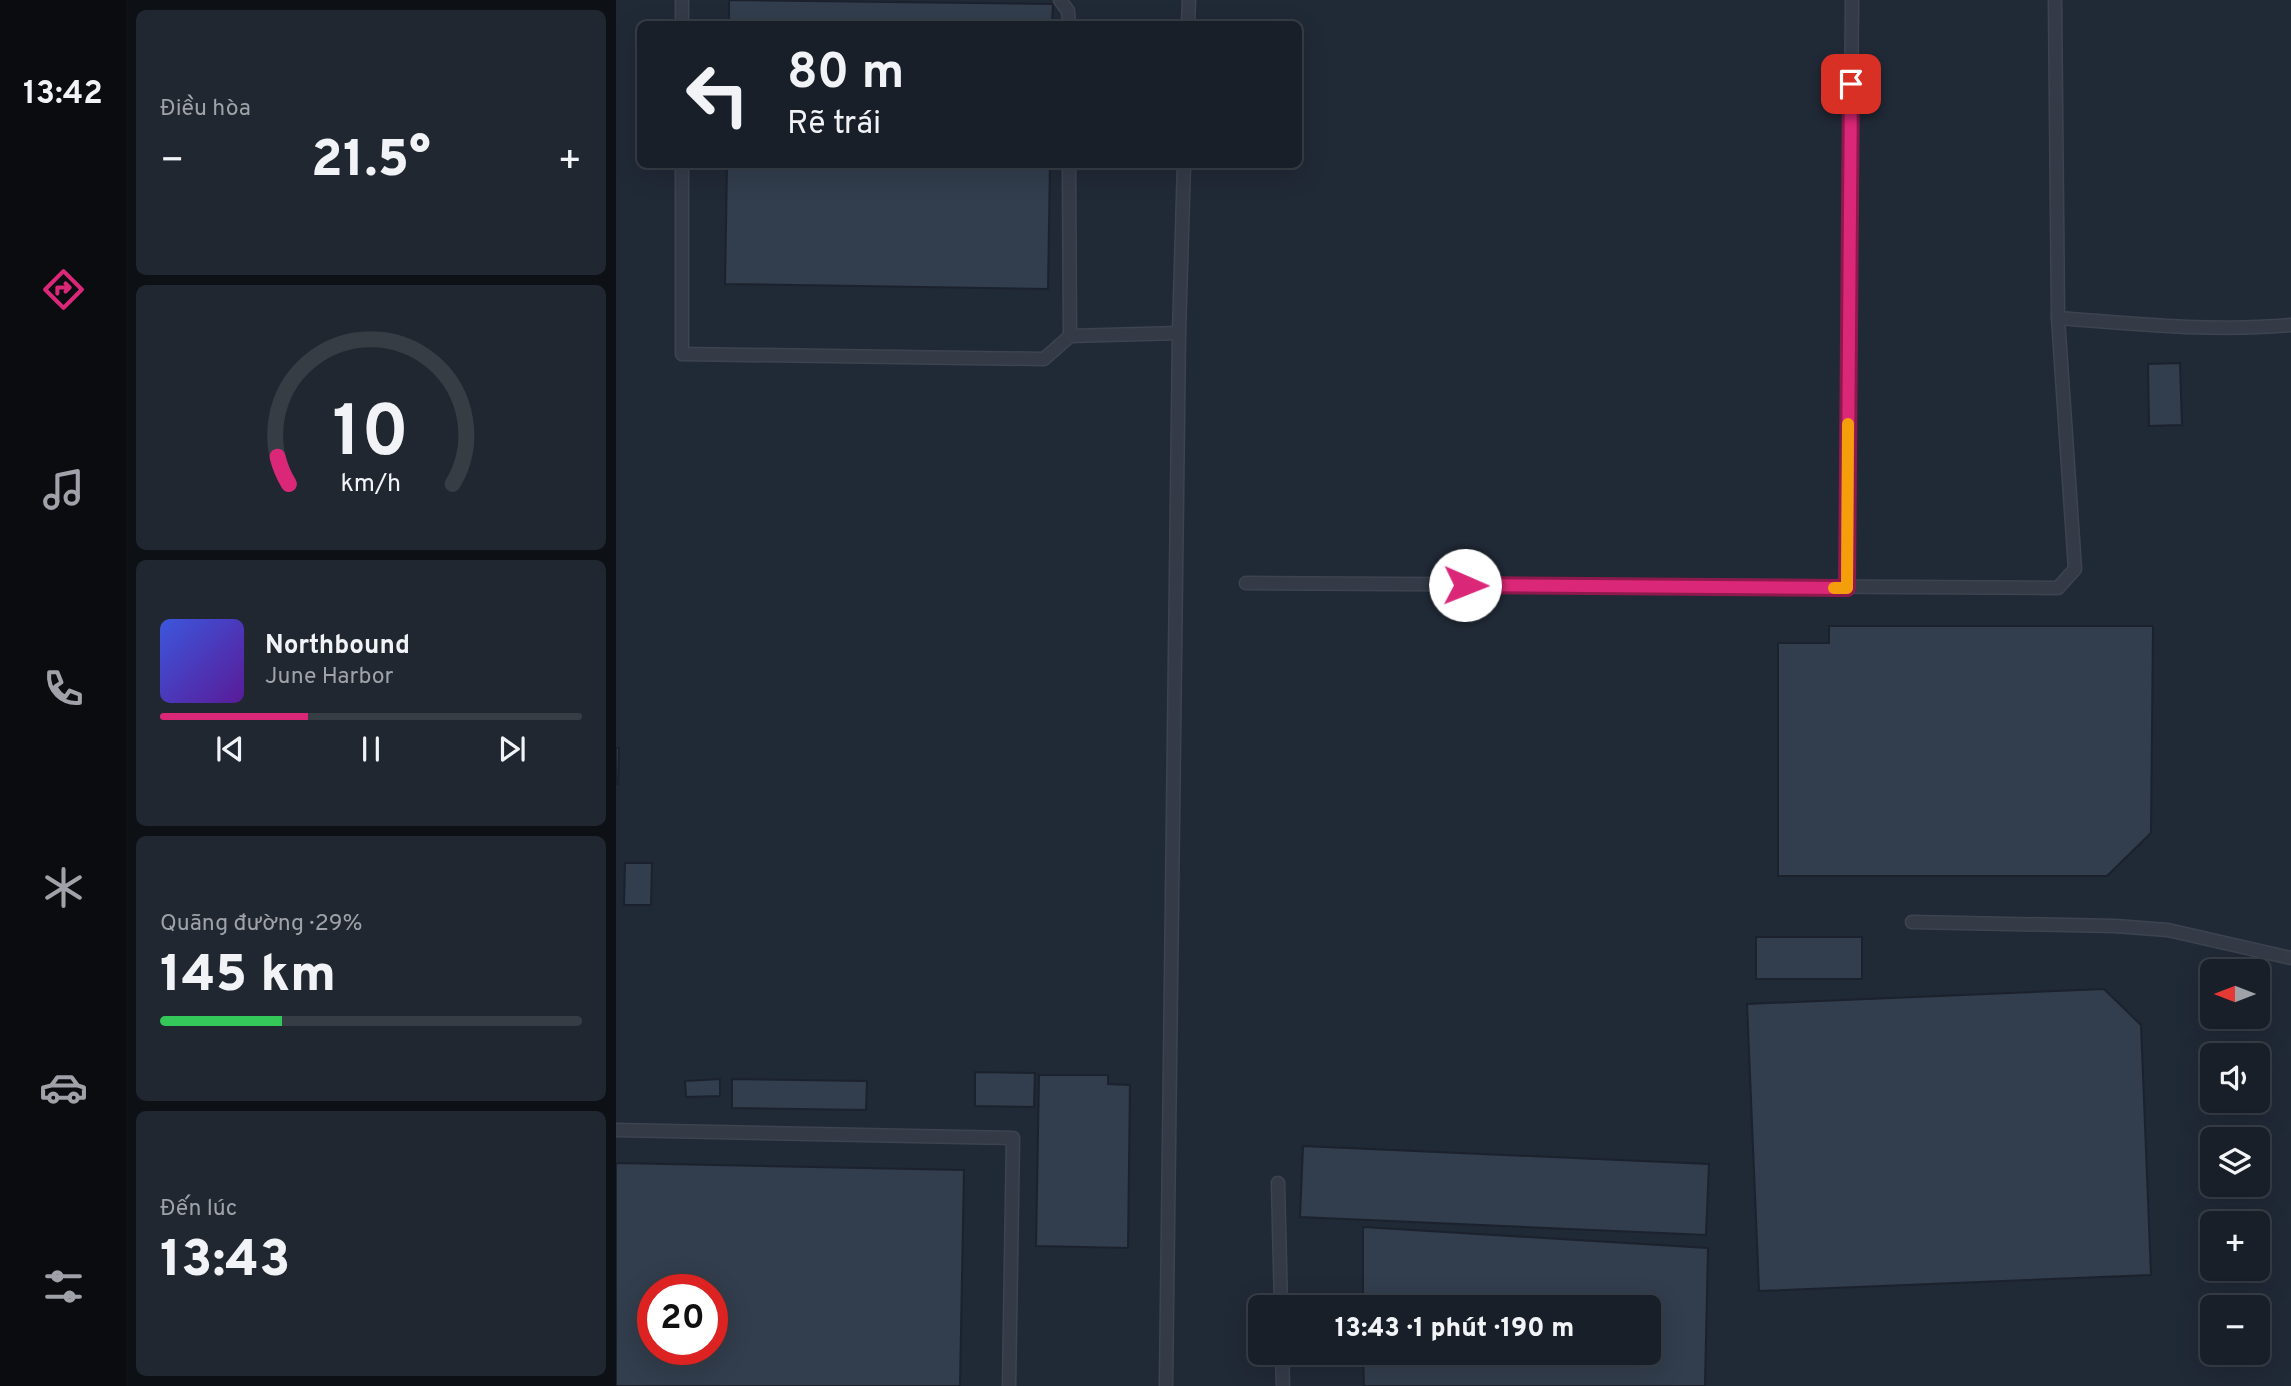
<!DOCTYPE html>
<html lang="vi">
<meta charset="utf-8">
<style>
:root{--surface:#181f28;--page:#212730;--text:#f1f3f6;--muted:#9fa2a8;--line:#363d45;--accent:#db2777}
body{margin:0;font-family:Overpass,sans-serif;background:var(--page);color:var(--text);height:100vh;display:flex;flex-direction:column;font-size:26px;white-space:nowrap}
*{box-sizing:border-box;margin:0}
p{font-size:23px;color:var(--muted)}
.icon{flex:none;width:38px;height:38px;fill:none;stroke:currentColor;stroke-width:2;stroke-linecap:round;stroke-linejoin:round}
.map{position:relative;flex:1;overflow:hidden}
.drawer{display:flex;flex-direction:column;gap:10px;padding:10px;background:#0d1116;width:490px}
.drawer>*{flex:none}
.top-card{position:absolute;left:21px;top:21px;width:665px;height:147px;border-radius:10px;box-shadow:0 7px 28px #0002,0 0 0 2px var(--line);background:#181f28;color:var(--text);overflow:hidden}
.needle{width:46px;rotate:270deg}
.tools{position:absolute;left:1584px;top:959px;display:grid;gap:14px}
.tools a{display:grid;place-items:center;width:70px;height:70px;border-radius:10px;background:var(--surface);box-shadow:0 7px 28px #0002,0 0 0 2px var(--line);font-size:35px}
.speed{position:absolute;left:21px;top:1274px;display:flex;gap:14px;font-size:35px;font-weight:700;text-align:center}
.speed>*{display:grid;place-content:center;width:91px;height:91px;border-radius:50%;background:var(--surface);box-shadow:0 7px 28px #0002,0 0 0 2px var(--line);line-height:1}
.speed .limit{border:10px solid #d22;background:#fff;color:#111}
.pin{position:absolute;display:grid;place-items:center;width:60px;height:60px;color:#fff;margin:-30px;border-radius:14px;box-shadow:0 4px 10px #0006}
.me{position:absolute;width:77px;margin:-38px;rotate:91deg;stroke-linejoin:round;filter:drop-shadow(0 0 5px #0008)}
.turn{display:flex;align-items:center;gap:24px;height:147px;padding:0 35px;font-size:32px}
.turn .icon{width:91px;height:91px;stroke-width:2.5}
.turn b{display:block;font-size:49px;line-height:60px}
.big{font-size:52px;font-weight:800;line-height:1.1}
.drawer .card{flex:1;display:flex;flex-direction:column;justify-content:center;gap:10px;min-width:0;padding:0 24px;border-radius:10px;background:var(--page)}
.drawer .dial{align-items:center;gap:0}
.dial svg{height:182px;overflow:visible;fill:none;stroke:var(--line);stroke-width:7;stroke-linecap:round;text-anchor:middle}
.dial text{fill:var(--text);stroke:none}
.song{display:flex;align-items:center;gap:21px}
.cover{width:84px;height:84px;border-radius:10px;background:linear-gradient(135deg,hsl(230 70% 55%),hsl(270 70% 35%))}
.played{height:7px;border-radius:4px;background:linear-gradient(90deg,var(--accent) 35%,var(--line) 35%)}
.keys{display:flex;justify-content:space-around;direction:ltr}
.heat{display:flex;justify-content:space-between;align-items:center;font-size:38px;direction:ltr}
.charge{height:10px;border-radius:5px;background:linear-gradient(90deg,#34c759 29%,var(--line) 0)}
.trip{position:absolute;left:632px;top:1295px;width:413px;height:70px;border-radius:10px;background:var(--surface);box-shadow:0 7px 28px #0002,0 0 0 2px var(--line);font-weight:800;line-height:70px;text-align:center}
main{display:flex;flex:1;min-height:0}
.tabs{display:flex;flex-direction:column;width:126px;justify-content:space-around;align-items:center;background:#0a0c10;color:var(--muted)}
.tabs .icon{width:49px;height:49px}
.tabs .on{color:var(--accent)}
.tabs b{font-size:32px;color:var(--text)}
.map>svg:first-child{display:block}
.building{fill:#323d4d;stroke:#1b222d;stroke-width:2;fill-rule:evenodd}
.lines{fill:none;stroke-linecap:round;stroke-linejoin:round}
.service-casing{stroke:#3d4450;stroke-width:15}
.service{stroke:#343b47;stroke-width:12}
.route-casing{stroke:#8e194d;stroke-width:18}
.route{stroke:#db2777;stroke-width:12}
.slow{stroke:#f59e0b;stroke-width:12}
</style>
<main>
<nav class="tabs">
<b>13:42</b>
<svg class="icon on" aria-label="directions" viewBox="0 0 24 24"><path d="M12 3l9 9-9 9-9-9zM9 14v-3h6M13 9l2 2-2 2"/></svg>
<svg class="icon" aria-label="music" viewBox="0 0 24 24"><path d="M9 18V5l10-2v13"/><circle cx="6" cy="18" r="3"/><circle cx="16" cy="16" r="3"/></svg>
<svg class="icon" aria-label="phone" viewBox="0 0 24 24"><path d="M5 4h4l2 5-3 2q2 4 5 5l2-3 5 2v4C11 20 4 13 5 4z"/></svg>
<svg class="icon" aria-label="climate" viewBox="0 0 24 24"><path d="M12 3v18M4 7l16 10M4 17L20 7"/></svg>
<svg class="icon" aria-label="car" viewBox="0 0 24 24"><path d="M5 17H2v-5l4-1 3-4h7l3 4 3 1v5h-3M9 17h6M6 11h13"/><circle cx="7" cy="17" r="2"/><circle cx="17" cy="17" r="2"/></svg>
<svg class="icon" aria-label="filters" viewBox="0 0 24 24"><path d="M4 7h16M4 17h16"/><circle cx="9" cy="7" r="2"/><circle cx="15" cy="17" r="2"/></svg>
</nav>
<section class="drawer">
<div class="card"><p>Điều hòa</p>
<div class="heat"><a>−</a><b class="big">21.5°</b><a>+</a></div>
</div>
<div class="card dial"><svg viewBox="0 0 100 80">
<path d="M14 69A42 42 0 1 1 86 69"/>
<path d="M14 69A42 42 0 0 1 9 57" stroke="#db2777"/>
<text x="50" y="56" font-size="32" font-weight="700">10</text>
<text x="50" y="72" font-size="11">km/h</text>
</svg></div>
<div class="card">
<div class="song"><i class="cover"></i><div><b>Northbound</b><p>June Harbor</p></div></div>
<div class="played"></div>
<div class="keys"><svg class="icon" aria-label="previous" viewBox="0 0 24 24"><path d="M18 5L8 12l10 7zM5 5v14"/></svg><svg class="icon" aria-label="pause" viewBox="0 0 24 24"><path d="M8 5v14M16 5v14"/></svg><svg class="icon" aria-label="next" viewBox="0 0 24 24"><path d="M6 5l10 7-10 7zM19 5v14"/></svg></div>
</div>
<div class="card"><p>Quãng đường · 29%</p><b class="big">145 km</b><div class="charge"></div></div>
<div class="card"><p>Đến lúc</p><b class="big">13:43</b></div>
</section>
<div class="map">
<svg width="1675" height="1386" viewBox="0 0 1675 1386">
<rect width="100%" height="100%" fill="#202936"/>
<!-- building -->
<g class="building">
<polygon points="113,0 437,4 436,24 113,24"/>
<polygon points="111,164 434,164 432,289 109,284"/>
<polygon points="1564,363 1566,425 1533,426 1532,364"/>
<polygon points="1213,626 1537,626 1535,833 1491,876 1162,876 1162,643 1213,643"/>
<polygon points="0,748 3,748 2,784 0,784"/>
<polygon points="9,863 36,863 35,905 8,905"/>
<rect x="1140" y="937" width="106" height="42"/>
<polygon points="1488,989 1525,1025 1535,1275 1143,1291 1131,1004"/>
<polygon points="359,1072 419,1073 418,1107 359,1106"/>
<polygon points="423,1075 492,1075 492,1084 514,1085 512,1248 420,1246"/>
<polygon points="104,1079 104,1096 70,1097 69,1081"/>
<polygon points="116,1079 251,1081 250,1110 116,1108"/>
<polygon points="687,1146 1093,1164 1090,1235 684,1217"/>
<path d="M0,1163L348,1170L344,1386H0ZM37,1290H96V1349H37Z"/>
<polygon points="747,1227 1092,1248 1089,1386 748,1386 747,1353 1032,1353 1032,1307 747,1307"/>
</g>
<g class="lines">
<defs>
<g id="service">
<polyline points="66,0 66,24"/>
<polyline points="444,0 452,11 453,24"/>
<polyline points="572,24 573,0"/>
<polyline points="66,164 66,354 428,359 454,336 563,333"/>
<polyline points="453,164 454,336"/>
<path d="M1442,318C1519,324 1598,332 1675,325"/>
<polyline points="630,583 1442,588 1459,569 1442,318 1439,0"/>
<polyline points="1231,588 1236,0"/>
<polyline points="1296,922 1499,926 1552,930 1675,958"/>
<polyline points="0,1130 397,1138 393,1386"/>
<polyline points="662,1183 665,1307"/>
<polyline points="666,1353 667,1386"/>
<polyline points="550,1386 563,333 568,164"/>
</g>
</defs>
<!-- service casing -->
<use href="#service" class="service-casing"/>
<!-- service -->
<use href="#service" class="service"/>
</g>
<g class="lines">
<defs>
<polyline id="route" points="849,585 1231,588 1235,84"/>
</defs>
<!-- route casing -->
<use href="#route" class="route-casing"/>
<!-- route -->
<use href="#route" class="route"/>
<!-- slow -->
<polyline class="slow" points="1218,588 1231,588 1232,424"/>
</g>
</svg>
<div class="tools">
<a><svg class="needle" viewBox="-14 -14 28 28"><path d="M0-13l5 13h-10z" fill="#e53935"/><path d="M0 13l5-13h-10z" fill="#9fa2a8"/></svg></a>
<a><svg class="icon" aria-label="sound" viewBox="0 0 24 24"><path d="M4 9h4l5-4v14l-5-4H4zM17 9q2 3 0 6"/></svg></a>
<a><svg class="icon" aria-label="layers" viewBox="0 0 24 24"><path d="M12 4l9 5-9 5-9-5zM3 14l9 5 9-5"/></svg></a>
<a>+</a>
<a>−</a>
</div>
<div class="speed"><div class="limit">20</div></div>
<div class="pin" style="left:1235px;top:84px;background:#d93025"><svg class="icon" aria-label="arrive" viewBox="0 0 24 24"><path d="M6 21V4h12l-3 4 3 4H6"/></svg></div>
<svg class="me" style="left:849px;top:585px" viewBox="-20 -20 40 40"><circle r="19" fill="#fff"/><path d="M0-13L10 11 0 6-10 11z" fill="#db2777"/></svg>
<div class="trip">13:43 · 1 phút · 190 m</div>
<div class="top-card">
<div class="turn"><svg class="icon" aria-label="left" viewBox="0 0 24 24"><path d="M17 20v-9H6M10 6l-5 5 5 5"/></svg><div><b>80 m</b>Rẽ trái</div></div>
</div>
</div>
</main>
